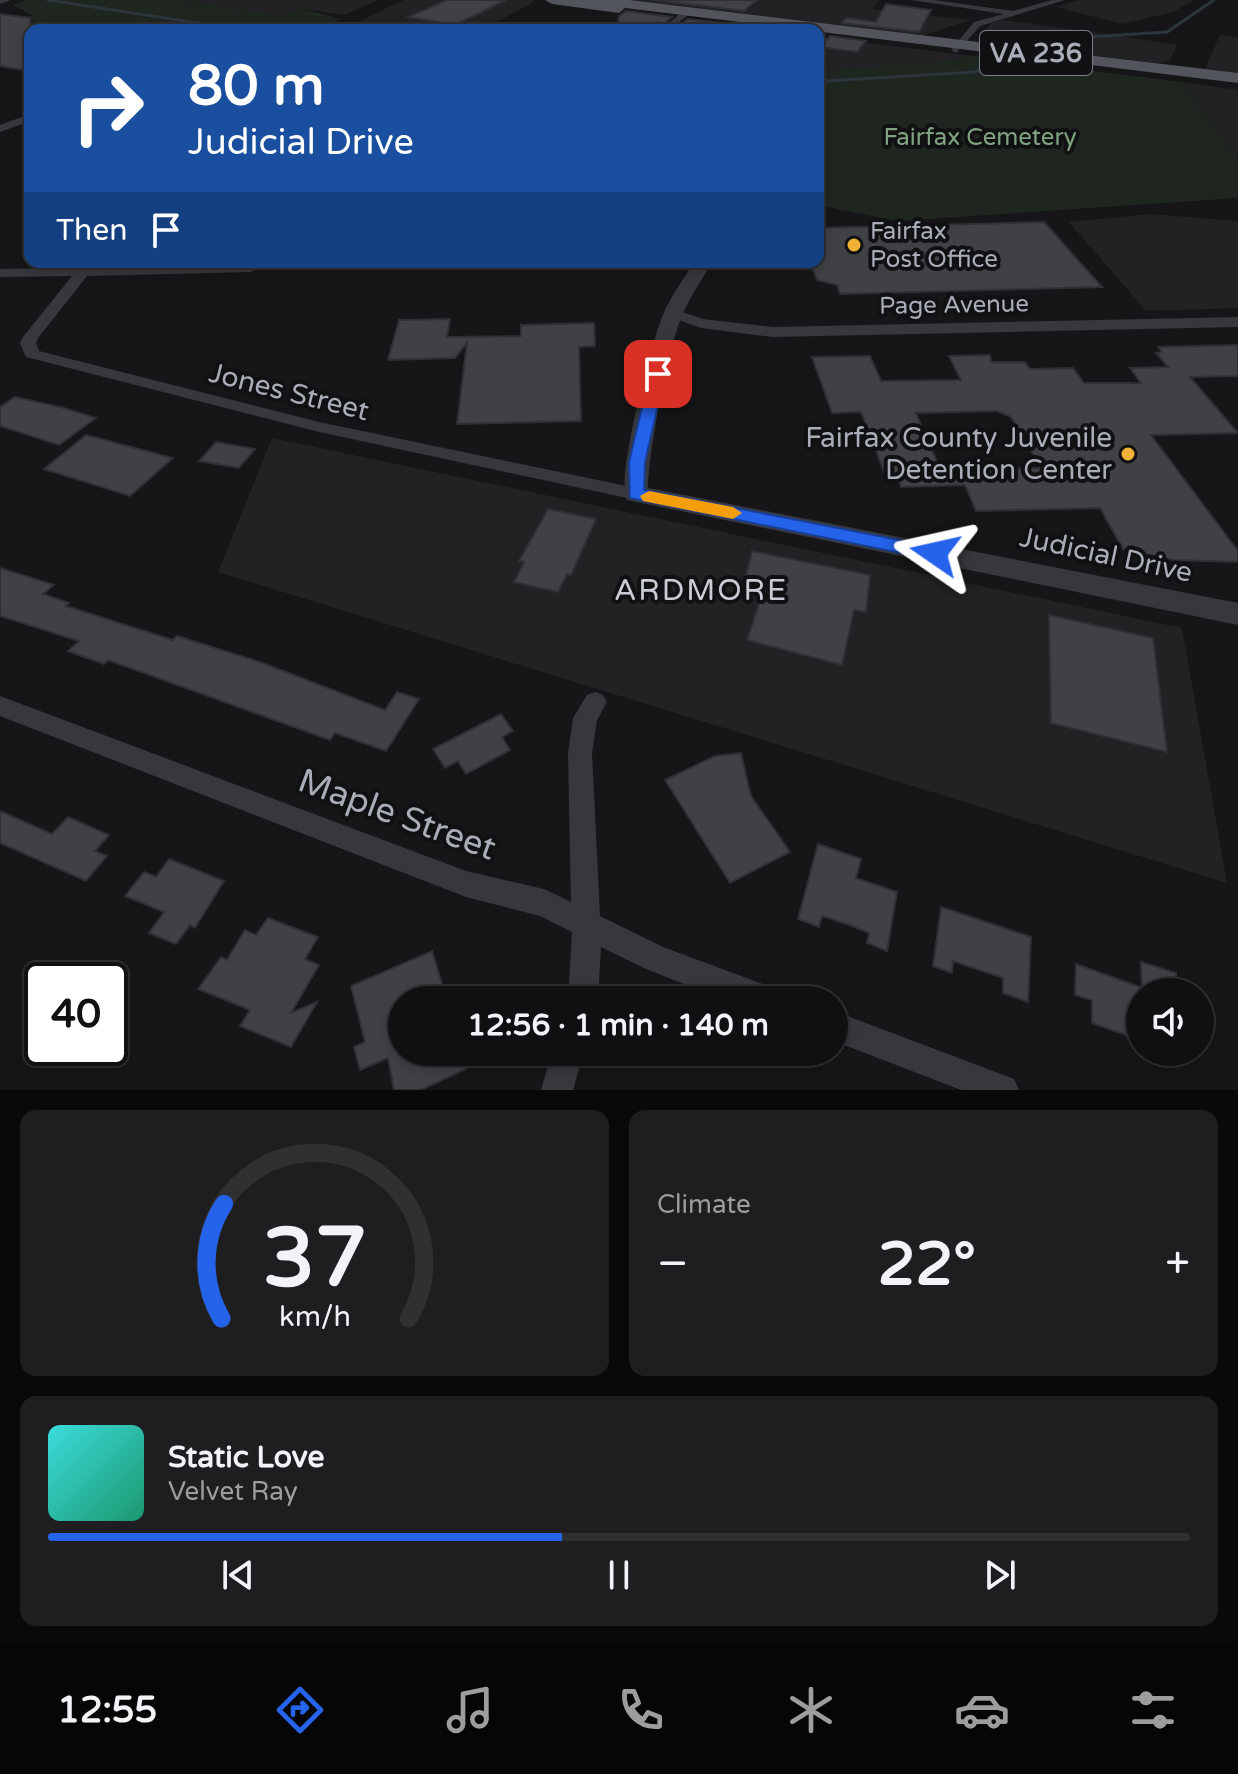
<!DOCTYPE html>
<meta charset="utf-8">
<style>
:root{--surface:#101012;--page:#1e1e20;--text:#f1f3f6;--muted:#9c9d9f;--line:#303032;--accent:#2563eb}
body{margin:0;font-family:"Varela Round",sans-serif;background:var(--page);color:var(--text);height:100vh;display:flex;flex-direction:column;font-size:30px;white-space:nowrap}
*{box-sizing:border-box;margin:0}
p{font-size:26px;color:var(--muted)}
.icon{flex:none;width:44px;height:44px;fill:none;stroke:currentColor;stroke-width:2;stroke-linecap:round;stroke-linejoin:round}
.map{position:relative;height:1090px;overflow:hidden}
.details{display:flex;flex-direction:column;gap:20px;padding:20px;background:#09090a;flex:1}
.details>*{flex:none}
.top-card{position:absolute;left:24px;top:24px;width:800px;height:244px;border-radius:16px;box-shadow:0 4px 12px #0003,0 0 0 2px var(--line);background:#1a4fa0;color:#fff;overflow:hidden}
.buttons{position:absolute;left:1126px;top:978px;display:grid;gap:16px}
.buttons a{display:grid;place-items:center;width:88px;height:88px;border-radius:50%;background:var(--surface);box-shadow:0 4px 12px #0003,0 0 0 2px var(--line);font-size:40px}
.speed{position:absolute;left:24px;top:962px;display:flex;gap:16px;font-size:40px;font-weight:700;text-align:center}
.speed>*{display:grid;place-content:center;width:104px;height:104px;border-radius:50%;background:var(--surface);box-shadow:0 4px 12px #0003,0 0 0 2px var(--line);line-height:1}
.speed .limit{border:4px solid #111;border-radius:12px;background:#fff;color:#111}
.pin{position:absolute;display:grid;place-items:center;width:68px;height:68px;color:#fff;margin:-34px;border-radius:16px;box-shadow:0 4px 12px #0006}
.me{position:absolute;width:88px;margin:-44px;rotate:281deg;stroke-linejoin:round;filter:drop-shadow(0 0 6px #0008)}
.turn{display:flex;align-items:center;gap:28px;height:168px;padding:0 32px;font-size:36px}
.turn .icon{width:104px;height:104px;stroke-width:2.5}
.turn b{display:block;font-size:56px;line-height:68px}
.then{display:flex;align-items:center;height:76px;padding:0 32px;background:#0003;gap:16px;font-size:30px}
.big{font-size:60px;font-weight:700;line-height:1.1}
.details .card{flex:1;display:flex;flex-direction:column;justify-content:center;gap:12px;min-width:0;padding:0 28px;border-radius:16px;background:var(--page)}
.details .dial{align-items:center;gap:0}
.dial svg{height:208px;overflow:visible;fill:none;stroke:var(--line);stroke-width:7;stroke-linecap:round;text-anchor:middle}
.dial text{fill:var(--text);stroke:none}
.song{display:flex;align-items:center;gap:24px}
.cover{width:96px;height:96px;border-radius:12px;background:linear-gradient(135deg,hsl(180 70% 55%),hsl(160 70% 35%))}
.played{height:8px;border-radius:4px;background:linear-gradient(90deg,var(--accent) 45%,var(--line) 45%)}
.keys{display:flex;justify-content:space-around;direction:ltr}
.heat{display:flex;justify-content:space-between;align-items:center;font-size:44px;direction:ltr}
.details .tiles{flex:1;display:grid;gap:20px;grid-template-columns:1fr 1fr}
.card:last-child{grid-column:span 2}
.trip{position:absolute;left:388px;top:986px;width:460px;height:80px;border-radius:40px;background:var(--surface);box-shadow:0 4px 12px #0003,0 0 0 2px var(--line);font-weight:700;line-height:80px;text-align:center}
.tab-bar{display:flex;height:128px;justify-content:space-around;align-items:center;background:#060607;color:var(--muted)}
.tab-bar .icon{width:56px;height:56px}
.tab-bar .selected{color:var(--accent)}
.tab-bar b{font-size:36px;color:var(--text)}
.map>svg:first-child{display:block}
.built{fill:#222225}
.green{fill:#1e261f}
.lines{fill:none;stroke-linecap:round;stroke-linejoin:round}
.stream{stroke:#2c353c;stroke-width:3}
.building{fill:#404145;stroke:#303034;stroke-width:2;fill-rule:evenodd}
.minor{fill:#37383d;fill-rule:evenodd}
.tertiary{fill:#37383d;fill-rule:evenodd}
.primary{fill:#53555c;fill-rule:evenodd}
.route{fill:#2563eb;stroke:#184099;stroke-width:2}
.slow{fill:#f59e0b}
.poi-dot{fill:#f2b134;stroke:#111113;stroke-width:3}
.labels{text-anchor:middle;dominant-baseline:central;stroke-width:8;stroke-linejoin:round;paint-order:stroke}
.far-park-label{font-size:24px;fill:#7fa381;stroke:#111113}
.far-poi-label{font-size:24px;fill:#a8adb8;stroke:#111113;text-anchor:start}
.far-street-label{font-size:24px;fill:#a8adb8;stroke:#111113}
.shield{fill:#111113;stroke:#7b7e86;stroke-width:2}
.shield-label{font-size:26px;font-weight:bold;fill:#a8adb8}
.street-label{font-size:28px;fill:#a8adb8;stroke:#111113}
.poi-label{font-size:28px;fill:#a8adb8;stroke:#111113;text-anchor:end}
.neighbourhood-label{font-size:30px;letter-spacing:2px;fill:#c9ccd4;stroke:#111113}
.near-street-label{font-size:34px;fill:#a8adb8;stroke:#111113}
</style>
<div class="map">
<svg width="1238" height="1090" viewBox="0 0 1238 1090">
<rect width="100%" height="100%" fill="#161618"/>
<!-- built -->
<g class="built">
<polygon points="184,0 379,0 344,15 303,9 284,16"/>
<polygon points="404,0 532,0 535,1 482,30 416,30 359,21"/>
<polygon points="620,0 879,0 872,9 970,20 920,36"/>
<polygon points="1078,0 1194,0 1173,12 1122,24 1056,7"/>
<polygon points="1004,20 1127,37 1177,45 1169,61 1157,63 979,41 991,23"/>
<polygon points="1220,35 1238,37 1238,73 1205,69"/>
<polygon points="820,38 827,38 965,55 961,60 940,63 818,71"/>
<polygon points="1182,82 1238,90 1238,160"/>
<polygon points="1149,214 1238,221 1238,308 1146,311 1069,222"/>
<polygon points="272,438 1182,628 1227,883 218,572"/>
</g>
<!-- green -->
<g class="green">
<polygon points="26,0 184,0 284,16 303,9 342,19 316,30 31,30 15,22 33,16 13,5"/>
<polygon points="965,55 1182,82 1238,160 1238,198 898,221 818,205 818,111 823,103 818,71 961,60"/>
</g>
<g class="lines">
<!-- stream -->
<g class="stream">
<polyline points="48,0 243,30"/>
<polyline points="1045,49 1088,37 1167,32 1214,0"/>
<polyline points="827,81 974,72 1015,62"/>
</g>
</g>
<!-- building -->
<g class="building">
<polygon points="447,0 506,0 455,25 408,17"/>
<polygon points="654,0 757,0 744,11"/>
<polygon points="886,4 931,10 919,32 842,23 846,18 876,22"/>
<polygon points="626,11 672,17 657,30 618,23 619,16"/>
<polygon points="0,14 30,18 30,71 0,66"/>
<polygon points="688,19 730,24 723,30 674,30"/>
<polygon points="830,36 866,41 857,52 820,47"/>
<polygon points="1044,222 1102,287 840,294 837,285 817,280 810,262 818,262 818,228"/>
<polygon points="450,319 447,337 521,336 521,325 594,323 595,346 579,347 581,421 457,424 467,343 455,358 388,360 399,320"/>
<path d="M1238,345V376L1190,377L1238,433L1151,435L1238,551V562L1173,560L1123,549L1100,508L976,511L965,485L901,487L899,482H888L861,412L832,413L812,357L870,356L881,381L961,380L949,356L990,355L991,362H1025L1030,369L1073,368L1084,383H1141L1130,368L1168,367L1156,353L1162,352L1158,347ZM997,411L1011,417L1041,468L958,470L960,474L937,462L916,413Z"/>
<polygon points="15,397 64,408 96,418 59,445 0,426 0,407"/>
<polygon points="86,435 173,458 130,496 44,469"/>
<polygon points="216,442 255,449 239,468 199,461"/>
<polygon points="548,509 596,519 571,575 567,574 558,592 514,582 524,562 519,561"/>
<polygon points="752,551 870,575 866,612 854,610 842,665 747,640 763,591 743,587"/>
<polygon points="0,568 54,585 43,594 69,603 66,606 173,640 177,636 260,662 385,710 397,692 419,699 386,751 335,733 330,740 108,660 104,664 68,651 79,641 0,616"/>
<polygon points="1049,615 1153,638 1167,752 1051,723"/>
<polygon points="501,714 513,731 502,737 510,750 466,774 458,761 445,768 433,749"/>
<polygon points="741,753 751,796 790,852 730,883 665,780 715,756"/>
<polygon points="0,811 52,834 68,817 109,835 95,851 107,856 86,881 0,843"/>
<polygon points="818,844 861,859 856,878 897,892 887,951 867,943 869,933 847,924 822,916 819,927 798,919"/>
<polygon points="169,859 224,881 195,928 190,925 176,944 149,933 164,912 125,896 144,872 156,877"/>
<polygon points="941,907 1031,937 1028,1002 1003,993 1003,978 953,961 952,973 933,966"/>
<polygon points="268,918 318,937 305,959 319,965 291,1013 317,1002 291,1047 240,1026 250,1010 198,989 221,957 227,960 245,930 256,935"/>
<polygon points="432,951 447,1000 402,1000 401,1052 462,1052 466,1069 421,1090 394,1090 388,1058 360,1070 354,1047 365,1042 351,986"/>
<polygon points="1141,962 1176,973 1177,992 1142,992"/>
<polygon points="1076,964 1140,987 1140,1040 1092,1023 1092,1000 1075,995"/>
</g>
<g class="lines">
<!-- minor -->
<g class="minor">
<polygon points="0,0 11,0 0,4"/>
<polygon points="911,0 934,0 1013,11 1052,0 1065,0 980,26 956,53 951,50 974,22 1004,14"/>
<polygon points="685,10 692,12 669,30 660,30"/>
<polygon points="611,25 635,30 608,30"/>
<polygon points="30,114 30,121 0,132 0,125"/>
<polygon points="247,265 254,269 252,272 87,276 38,338 36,343 39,351 319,422 636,488 645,494 636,500 319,432 26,357 20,343 23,337 72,276 0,277 0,269"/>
<polygon points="673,309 703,319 773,327 1238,317 1238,327 773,337 701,328 668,316 666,313"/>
<polygon points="595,692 603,695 607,702 597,720 592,753 600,916 663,947 776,989 780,1000 725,1000 646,969 601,947 598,1000 568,1000 572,932 540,916 466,897 0,716 0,696 466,871 544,889 571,902 568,753 573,718 587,695"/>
<polygon points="834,1011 1014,1079 1019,1090 961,1090 834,1041"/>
<polygon points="552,1052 584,1052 573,1090 541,1090"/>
</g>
<!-- tertiary -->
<path class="tertiary" d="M694,262H712C703,278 692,294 684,311C668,345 649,450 648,488L1238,603V625L627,500C615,480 652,341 663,315C670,297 684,279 694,262Z"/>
<!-- primary -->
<polygon class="primary" points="545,0 629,0 1238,73 1238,83 625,8 619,13 552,4"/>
</g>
<!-- route -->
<polygon class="route" points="658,370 665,374 645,462 644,490 935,547 942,549 942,558 935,560 630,498 629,462 650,374"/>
<!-- slow -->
<polygon class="slow" points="649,491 733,507 742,513 733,519 643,501 640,496"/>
<!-- markers -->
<g class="poi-dot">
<circle cx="854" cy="245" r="8"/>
<circle cx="1128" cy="454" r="8"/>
</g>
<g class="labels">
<!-- far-park labels -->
<g class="far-park-label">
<text x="980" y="137">Fairfax Cemetery</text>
</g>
<!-- far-poi labels -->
<g class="far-poi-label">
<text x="870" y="231">Fairfax<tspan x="870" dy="28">Post Office</tspan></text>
</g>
<!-- far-street labels -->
<g class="far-street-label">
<text transform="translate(954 305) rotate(-1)">Page Avenue</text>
</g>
<!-- shield labels -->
<rect class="shield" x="980" y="31" width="112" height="44" rx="6"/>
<g class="shield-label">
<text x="1036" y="53">VA 236</text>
</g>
<!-- street labels -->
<g class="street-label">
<text transform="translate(289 392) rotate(14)">Jones Street</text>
<text transform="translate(1106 555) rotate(12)">Judicial Drive</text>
</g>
<!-- poi labels -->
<g class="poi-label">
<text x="1112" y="438">Fairfax County Juvenile<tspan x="1112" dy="32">Detention Center</tspan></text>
</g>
<!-- neighbourhood labels -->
<g class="neighbourhood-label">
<text x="701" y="590">ARDMORE</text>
</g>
<!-- near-street labels -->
<g class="near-street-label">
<text transform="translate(397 815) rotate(20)">Maple Street</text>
</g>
</g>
</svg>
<div class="buttons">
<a><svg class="icon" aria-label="sound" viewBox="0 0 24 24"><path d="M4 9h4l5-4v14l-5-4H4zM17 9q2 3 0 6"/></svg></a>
</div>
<div class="speed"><div class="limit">40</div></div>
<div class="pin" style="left:658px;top:374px;background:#d93025"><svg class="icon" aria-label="arrive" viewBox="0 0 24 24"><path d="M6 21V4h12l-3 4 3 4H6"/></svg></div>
<svg class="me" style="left:935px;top:553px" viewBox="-20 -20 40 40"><path d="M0-17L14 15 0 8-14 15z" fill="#2563eb" stroke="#fff" stroke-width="4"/></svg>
<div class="trip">12:56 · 1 min · 140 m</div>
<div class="top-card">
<div class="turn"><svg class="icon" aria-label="right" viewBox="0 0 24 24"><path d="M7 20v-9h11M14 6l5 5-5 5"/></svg><div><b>80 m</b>Judicial Drive</div></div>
<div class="then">Then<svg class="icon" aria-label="arrive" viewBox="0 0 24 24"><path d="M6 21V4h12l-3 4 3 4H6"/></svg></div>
</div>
</div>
<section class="details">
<div class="tiles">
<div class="card dial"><svg viewBox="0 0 100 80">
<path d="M14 69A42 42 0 1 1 86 69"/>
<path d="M14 69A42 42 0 0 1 15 25" stroke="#2563eb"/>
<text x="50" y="56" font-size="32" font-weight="700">37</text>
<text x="50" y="72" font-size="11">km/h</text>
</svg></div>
<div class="card"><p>Climate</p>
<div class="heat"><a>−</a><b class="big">22°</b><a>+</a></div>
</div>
<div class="card">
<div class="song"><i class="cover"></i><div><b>Static Love</b><p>Velvet Ray</p></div></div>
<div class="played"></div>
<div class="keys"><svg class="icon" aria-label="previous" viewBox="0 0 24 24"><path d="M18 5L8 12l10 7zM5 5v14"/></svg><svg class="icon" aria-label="pause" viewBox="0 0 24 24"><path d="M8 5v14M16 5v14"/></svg><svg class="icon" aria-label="next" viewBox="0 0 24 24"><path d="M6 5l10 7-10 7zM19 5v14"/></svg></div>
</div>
</div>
</section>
<nav class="tab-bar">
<b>12:55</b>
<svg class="icon selected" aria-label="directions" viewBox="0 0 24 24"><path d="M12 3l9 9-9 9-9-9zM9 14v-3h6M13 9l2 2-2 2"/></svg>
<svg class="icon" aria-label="music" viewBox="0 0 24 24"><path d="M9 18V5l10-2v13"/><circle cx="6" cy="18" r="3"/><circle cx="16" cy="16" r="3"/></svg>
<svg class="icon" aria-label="phone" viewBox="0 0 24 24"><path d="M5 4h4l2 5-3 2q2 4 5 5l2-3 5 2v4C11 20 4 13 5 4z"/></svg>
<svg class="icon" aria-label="climate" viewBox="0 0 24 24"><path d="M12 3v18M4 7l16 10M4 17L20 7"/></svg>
<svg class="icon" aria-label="car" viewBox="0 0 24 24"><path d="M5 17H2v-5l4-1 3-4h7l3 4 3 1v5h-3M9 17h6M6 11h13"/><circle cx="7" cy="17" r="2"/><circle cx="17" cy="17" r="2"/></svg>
<svg class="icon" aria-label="filters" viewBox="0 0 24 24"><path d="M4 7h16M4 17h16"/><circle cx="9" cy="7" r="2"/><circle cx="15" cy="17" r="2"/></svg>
</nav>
